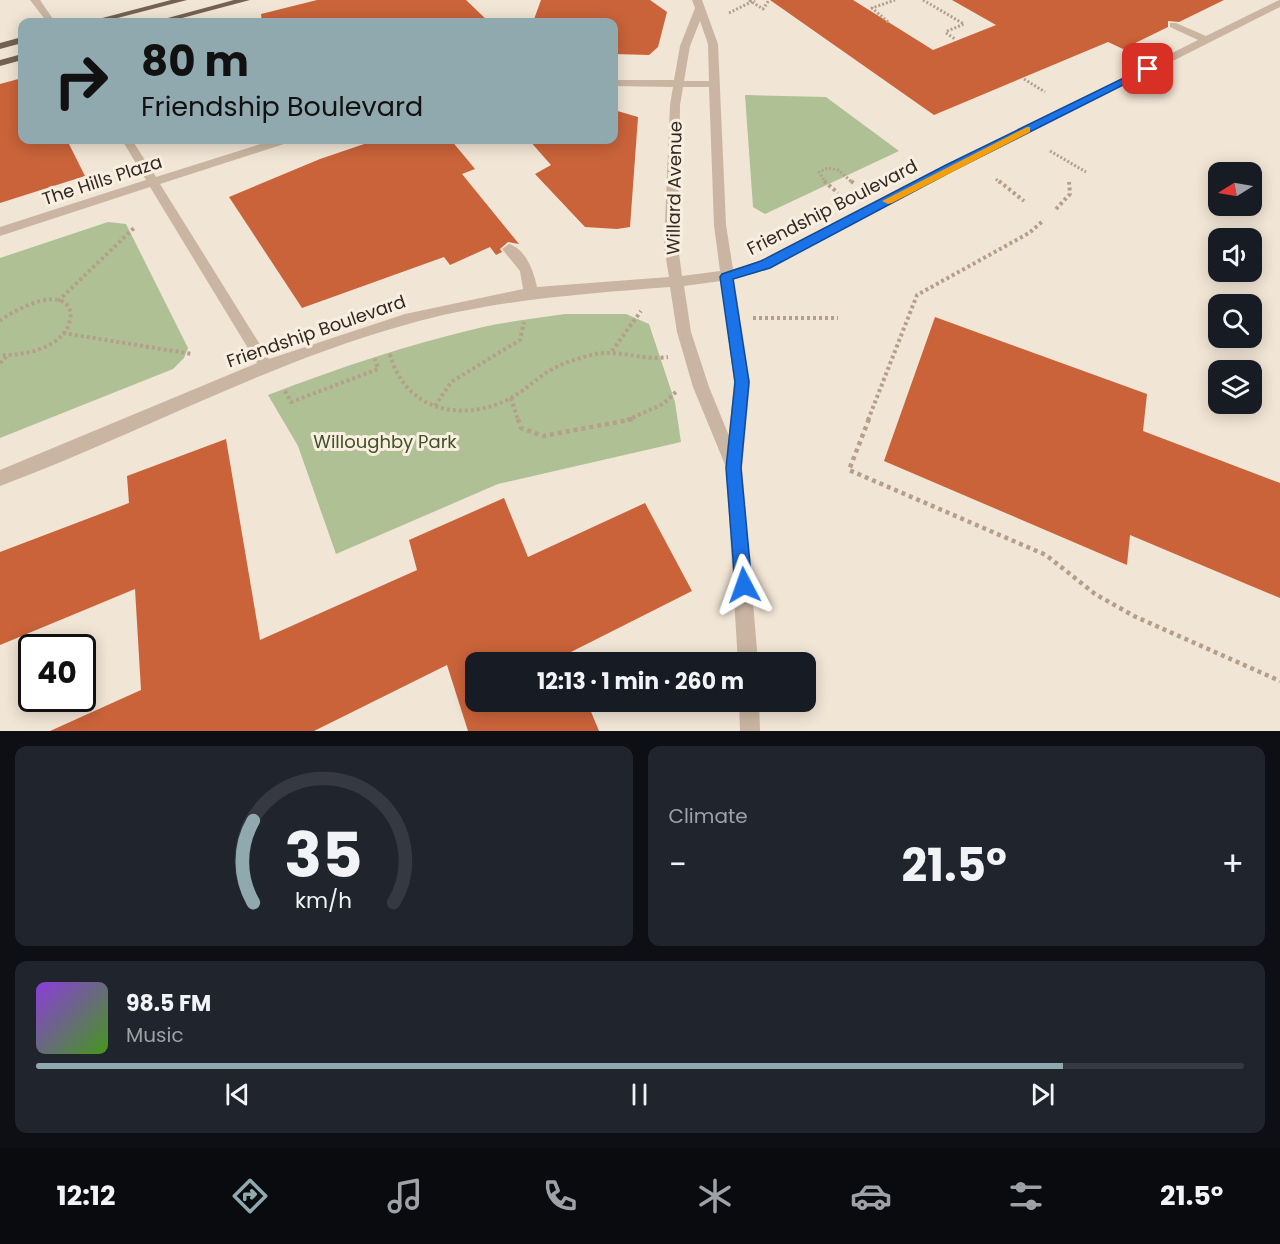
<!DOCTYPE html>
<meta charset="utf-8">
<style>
:root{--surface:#171b24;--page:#20242c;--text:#f1f3f6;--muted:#9ea1a6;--line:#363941;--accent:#90a9ae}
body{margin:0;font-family:Poppins,sans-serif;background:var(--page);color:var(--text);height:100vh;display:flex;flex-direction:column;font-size:22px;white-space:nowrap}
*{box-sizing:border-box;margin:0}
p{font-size:20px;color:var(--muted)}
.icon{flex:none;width:33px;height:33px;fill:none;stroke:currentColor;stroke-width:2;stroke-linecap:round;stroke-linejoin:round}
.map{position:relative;height:731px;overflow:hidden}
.details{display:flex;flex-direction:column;gap:15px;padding:15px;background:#0d0f14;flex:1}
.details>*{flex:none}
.guide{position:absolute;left:18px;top:18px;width:600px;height:126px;border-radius:12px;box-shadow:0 3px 15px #0003;background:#90a9ae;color:#111;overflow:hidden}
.needle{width:39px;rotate:259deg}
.controls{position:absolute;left:1208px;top:162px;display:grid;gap:12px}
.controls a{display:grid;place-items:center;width:54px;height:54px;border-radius:12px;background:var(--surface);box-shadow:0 3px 15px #0003;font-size:30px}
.speed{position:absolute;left:18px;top:634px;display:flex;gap:12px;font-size:30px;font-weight:700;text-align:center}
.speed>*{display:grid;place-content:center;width:78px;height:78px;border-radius:50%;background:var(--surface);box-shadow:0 3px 15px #0003;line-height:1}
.speed .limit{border:3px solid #111;border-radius:9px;background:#fff;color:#111}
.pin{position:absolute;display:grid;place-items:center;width:51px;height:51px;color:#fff;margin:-26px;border-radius:12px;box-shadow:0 3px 9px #0006}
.me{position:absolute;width:66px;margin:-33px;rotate:356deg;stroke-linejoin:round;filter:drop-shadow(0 0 4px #0008)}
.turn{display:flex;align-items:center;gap:21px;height:126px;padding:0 24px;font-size:27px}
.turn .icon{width:78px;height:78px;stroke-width:2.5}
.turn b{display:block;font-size:42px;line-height:51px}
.big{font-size:45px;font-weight:700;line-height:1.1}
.details .tile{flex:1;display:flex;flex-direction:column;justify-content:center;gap:9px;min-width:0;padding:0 21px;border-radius:12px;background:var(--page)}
.details .dial{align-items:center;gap:0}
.dial svg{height:156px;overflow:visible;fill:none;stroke:var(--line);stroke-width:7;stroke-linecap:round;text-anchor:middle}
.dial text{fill:var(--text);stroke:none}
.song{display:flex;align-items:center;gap:18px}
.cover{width:72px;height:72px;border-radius:9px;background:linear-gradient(135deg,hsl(270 70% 55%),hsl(100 70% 35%))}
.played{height:6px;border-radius:3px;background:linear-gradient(90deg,var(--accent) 85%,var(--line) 85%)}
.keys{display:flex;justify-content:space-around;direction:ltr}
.heat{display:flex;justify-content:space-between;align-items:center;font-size:33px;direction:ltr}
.details .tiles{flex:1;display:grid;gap:15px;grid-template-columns:1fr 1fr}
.tile:last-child{grid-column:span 2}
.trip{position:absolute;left:465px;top:652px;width:351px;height:60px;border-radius:12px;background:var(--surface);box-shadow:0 3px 15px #0003;font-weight:700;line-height:60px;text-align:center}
.menu{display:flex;height:96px;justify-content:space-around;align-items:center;background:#090b0e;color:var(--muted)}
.menu .icon{width:42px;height:42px}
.menu .current{color:var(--accent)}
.menu b{font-size:27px;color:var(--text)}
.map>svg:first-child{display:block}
.green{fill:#b0c095}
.building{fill:#ca633a}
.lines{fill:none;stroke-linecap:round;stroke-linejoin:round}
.path-far2{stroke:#b49f8b;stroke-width:3;stroke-dasharray:2 2;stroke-linecap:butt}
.path-far1{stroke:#b49f8b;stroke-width:4;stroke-dasharray:3 3;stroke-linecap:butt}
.path{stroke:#b49f8b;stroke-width:4.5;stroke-dasharray:4 4;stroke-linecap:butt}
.minor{fill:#c9b5a1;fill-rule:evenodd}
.major{fill:#756154;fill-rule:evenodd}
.route{fill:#1a73e8;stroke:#114b97;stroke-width:1.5}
.slow{fill:#f59e0b}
.labels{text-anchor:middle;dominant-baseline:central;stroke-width:6;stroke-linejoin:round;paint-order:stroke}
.street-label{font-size:18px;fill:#332924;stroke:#f9efe1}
.park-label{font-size:18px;fill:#405127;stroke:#f9efe1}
</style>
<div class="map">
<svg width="1280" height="731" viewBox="0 0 1280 731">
<rect width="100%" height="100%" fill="#f1e5d5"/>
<!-- green -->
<g class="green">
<polygon points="745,95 826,97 899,151 765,214 753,207"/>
<polygon points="108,222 126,224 188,348 184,358 173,369 0,438 0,258"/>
<path d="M565,314H626L649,324L675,402L681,442L498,484L336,554L298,446L268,395C338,368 410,344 483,327C510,321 538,318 565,314Z"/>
</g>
<!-- building -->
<g class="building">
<polygon points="317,0 466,0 489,22 262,22 261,14"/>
<polygon points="541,0 650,0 667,12 658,47 649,55 614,54 614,22 533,22"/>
<polygon points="770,0 853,0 933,50 996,25 952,0 1224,0 1179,22 1168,21 1168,27 1123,49 1108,42 934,115"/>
<polygon points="22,78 22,140 67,140 85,176 0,203 0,84"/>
<polygon points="614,110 638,117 630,227 617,229 585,227 535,174 551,165 529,140 614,140"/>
<polygon points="376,140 451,140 475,169 462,174 519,244 508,242 500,249 502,252 496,255 490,247 450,265 444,257 302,308 229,197 320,159"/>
<polygon points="935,317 1147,394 1143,431 1280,483 1280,598 1130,535 1127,565 884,461"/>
<polygon points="226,439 260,640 417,570 409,540 504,498 528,557 645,503 692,591 567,654 571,663 476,663 476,702 587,702 599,731 468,731 447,665 314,731 50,731 141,690 135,589 0,645 0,552 129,503 127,476"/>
</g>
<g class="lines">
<!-- path-far2 -->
<g class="path-far2">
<polyline points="749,0 763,9 769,0"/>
<polyline points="923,0 964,24 945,32"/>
<polyline points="729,13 755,0"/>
<polyline points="888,22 872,8 895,0"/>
<polyline points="946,33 955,39"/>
<polyline points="1024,79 1045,92"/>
<polyline points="1050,151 1086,172"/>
<polyline points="996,179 1000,183"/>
<polyline points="826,183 819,172 828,168 838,170 853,183"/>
</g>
<!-- path-far1 -->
<g class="path-far1">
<polyline points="824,181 838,193"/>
<polyline points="851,181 855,184"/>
<polyline points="999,181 1024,201"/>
<polyline points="1056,209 1070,194 1069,182"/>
<polyline points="58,301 135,227"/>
<polyline points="753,318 838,318"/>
<path d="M0,321C12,311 55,288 68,306C71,311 71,315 70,320C64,348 24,356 0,355"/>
<polyline points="63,333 192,354"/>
<polyline points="612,351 641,311"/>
<path d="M390,354C404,409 459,423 507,400C523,392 535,380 549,371C562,363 577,359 591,355C617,348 640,361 668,357"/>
<polyline points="0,363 7,356"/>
<polyline points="285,391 291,402 378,369 375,359"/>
<polyline points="511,398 518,420"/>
<polyline points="435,406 451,382 520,340 524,322"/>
<polyline points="627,420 663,404 678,390"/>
<polyline points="868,420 917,295 1029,233 1044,220"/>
</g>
<!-- path -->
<g class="path">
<polyline points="518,419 521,428 543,436 634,419"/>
<polyline points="869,419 849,470 1046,555 1095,594 1134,616 1280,681"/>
</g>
<!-- minor -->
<g class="minor">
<polygon points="30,0 40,0 55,22 47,22"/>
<path d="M692,0H702L718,44L726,225L733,269L749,266L1198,40L1170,27V23H1176L1206,36L1277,1L1280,0V7L954,171L757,273L734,278L750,382L742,468L758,663H738L726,467L693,387L677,332L670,287C581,294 492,300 405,325C265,364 136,435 0,486V470L257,363L150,187L0,236V227L146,180L122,140H132L156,177L273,140H288L287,143L160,184L269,359L405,314L523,289L520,271L502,249L509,244C526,249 534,272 537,287L669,277L664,246L670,105L673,87L614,86V80H674L680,46L695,8ZM700,21L708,44L709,81H684L690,46ZM683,87H709L714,225L720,271L682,276L678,246L680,105ZM721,281L734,382L729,436L709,387L691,332L684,286Z"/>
<polygon points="739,702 759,702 760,731 740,731"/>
</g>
<!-- major -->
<g class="major">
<polygon points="171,0 187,0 102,22 87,22"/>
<polygon points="234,0 250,0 167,22 153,22"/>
<polygon points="22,37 22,43 0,49 0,43"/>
<polygon points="22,54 22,60 0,66 0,60"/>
</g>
</g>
<!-- route -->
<polygon class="route" points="1148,66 1153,69 1151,71 954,170 770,268 733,279 749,382 741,468 752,585 750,591 744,593 738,591 735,585 726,468 735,382 720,277 722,274 761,261 946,165"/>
<!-- slow -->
<polygon class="slow" points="1027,127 1030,127 1030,132 892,203 888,204 882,201"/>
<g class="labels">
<!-- street labels -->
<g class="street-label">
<text transform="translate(102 180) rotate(-18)">The Hills Plaza</text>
<text transform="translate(674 188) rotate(-89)">Willard Avenue</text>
<text transform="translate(832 207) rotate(-27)">Friendship Boulevard</text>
<text transform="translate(316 331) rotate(-19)">Friendship Boulevard</text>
</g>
<!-- park labels -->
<g class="park-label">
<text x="385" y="441">Willoughby Park</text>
</g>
</g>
</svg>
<div class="controls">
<a><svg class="needle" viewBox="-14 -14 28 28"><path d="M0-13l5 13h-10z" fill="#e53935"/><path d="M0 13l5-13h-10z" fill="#9ea1a6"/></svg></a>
<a><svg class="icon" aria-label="sound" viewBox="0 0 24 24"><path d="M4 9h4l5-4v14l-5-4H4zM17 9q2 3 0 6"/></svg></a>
<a><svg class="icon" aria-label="search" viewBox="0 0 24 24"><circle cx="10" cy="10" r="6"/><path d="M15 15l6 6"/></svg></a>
<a><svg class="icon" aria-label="layers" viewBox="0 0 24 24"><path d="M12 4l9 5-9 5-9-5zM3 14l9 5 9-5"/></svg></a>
</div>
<div class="speed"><div class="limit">40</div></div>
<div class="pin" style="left:1148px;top:69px;background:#d93025"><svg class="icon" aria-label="arrive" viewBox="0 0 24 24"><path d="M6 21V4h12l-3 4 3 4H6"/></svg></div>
<svg class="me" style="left:744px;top:585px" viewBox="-20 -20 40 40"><path d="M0-17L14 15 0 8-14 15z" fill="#1a73e8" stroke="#fff" stroke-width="4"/></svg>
<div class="trip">12:13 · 1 min · 260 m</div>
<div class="guide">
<div class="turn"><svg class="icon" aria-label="right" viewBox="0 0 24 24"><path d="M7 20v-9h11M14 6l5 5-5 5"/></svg><div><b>80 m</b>Friendship Boulevard</div></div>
</div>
</div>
<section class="details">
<div class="tiles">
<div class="tile dial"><svg viewBox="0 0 100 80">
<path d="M14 69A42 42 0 1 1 86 69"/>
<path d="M14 69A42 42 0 0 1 14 27" stroke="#90a9ae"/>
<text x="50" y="56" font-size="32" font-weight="700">35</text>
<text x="50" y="72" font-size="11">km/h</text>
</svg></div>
<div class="tile"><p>Climate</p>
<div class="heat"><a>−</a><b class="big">21.5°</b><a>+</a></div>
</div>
<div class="tile">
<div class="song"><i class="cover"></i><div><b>98.5 FM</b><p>Music</p></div></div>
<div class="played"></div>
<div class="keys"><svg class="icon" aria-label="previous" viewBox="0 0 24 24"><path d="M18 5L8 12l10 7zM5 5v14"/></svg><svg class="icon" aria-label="pause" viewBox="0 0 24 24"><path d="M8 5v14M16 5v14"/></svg><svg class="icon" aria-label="next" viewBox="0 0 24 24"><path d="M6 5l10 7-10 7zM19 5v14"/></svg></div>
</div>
</div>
</section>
<nav class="menu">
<b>12:12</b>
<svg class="icon current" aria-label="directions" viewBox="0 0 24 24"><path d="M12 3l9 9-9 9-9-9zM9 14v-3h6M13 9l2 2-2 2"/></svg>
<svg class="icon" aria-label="music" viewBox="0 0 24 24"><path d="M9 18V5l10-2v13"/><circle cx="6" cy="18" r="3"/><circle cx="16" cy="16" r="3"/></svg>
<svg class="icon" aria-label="phone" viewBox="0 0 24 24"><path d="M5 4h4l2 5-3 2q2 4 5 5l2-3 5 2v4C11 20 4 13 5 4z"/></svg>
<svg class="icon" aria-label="climate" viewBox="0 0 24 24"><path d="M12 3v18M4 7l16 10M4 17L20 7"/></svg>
<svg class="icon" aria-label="car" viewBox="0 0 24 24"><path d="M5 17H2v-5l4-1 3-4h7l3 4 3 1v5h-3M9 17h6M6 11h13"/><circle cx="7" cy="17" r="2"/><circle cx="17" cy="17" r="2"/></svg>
<svg class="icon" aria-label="filters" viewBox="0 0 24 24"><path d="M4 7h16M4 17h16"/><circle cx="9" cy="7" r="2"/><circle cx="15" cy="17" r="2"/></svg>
<b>21.5°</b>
</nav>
